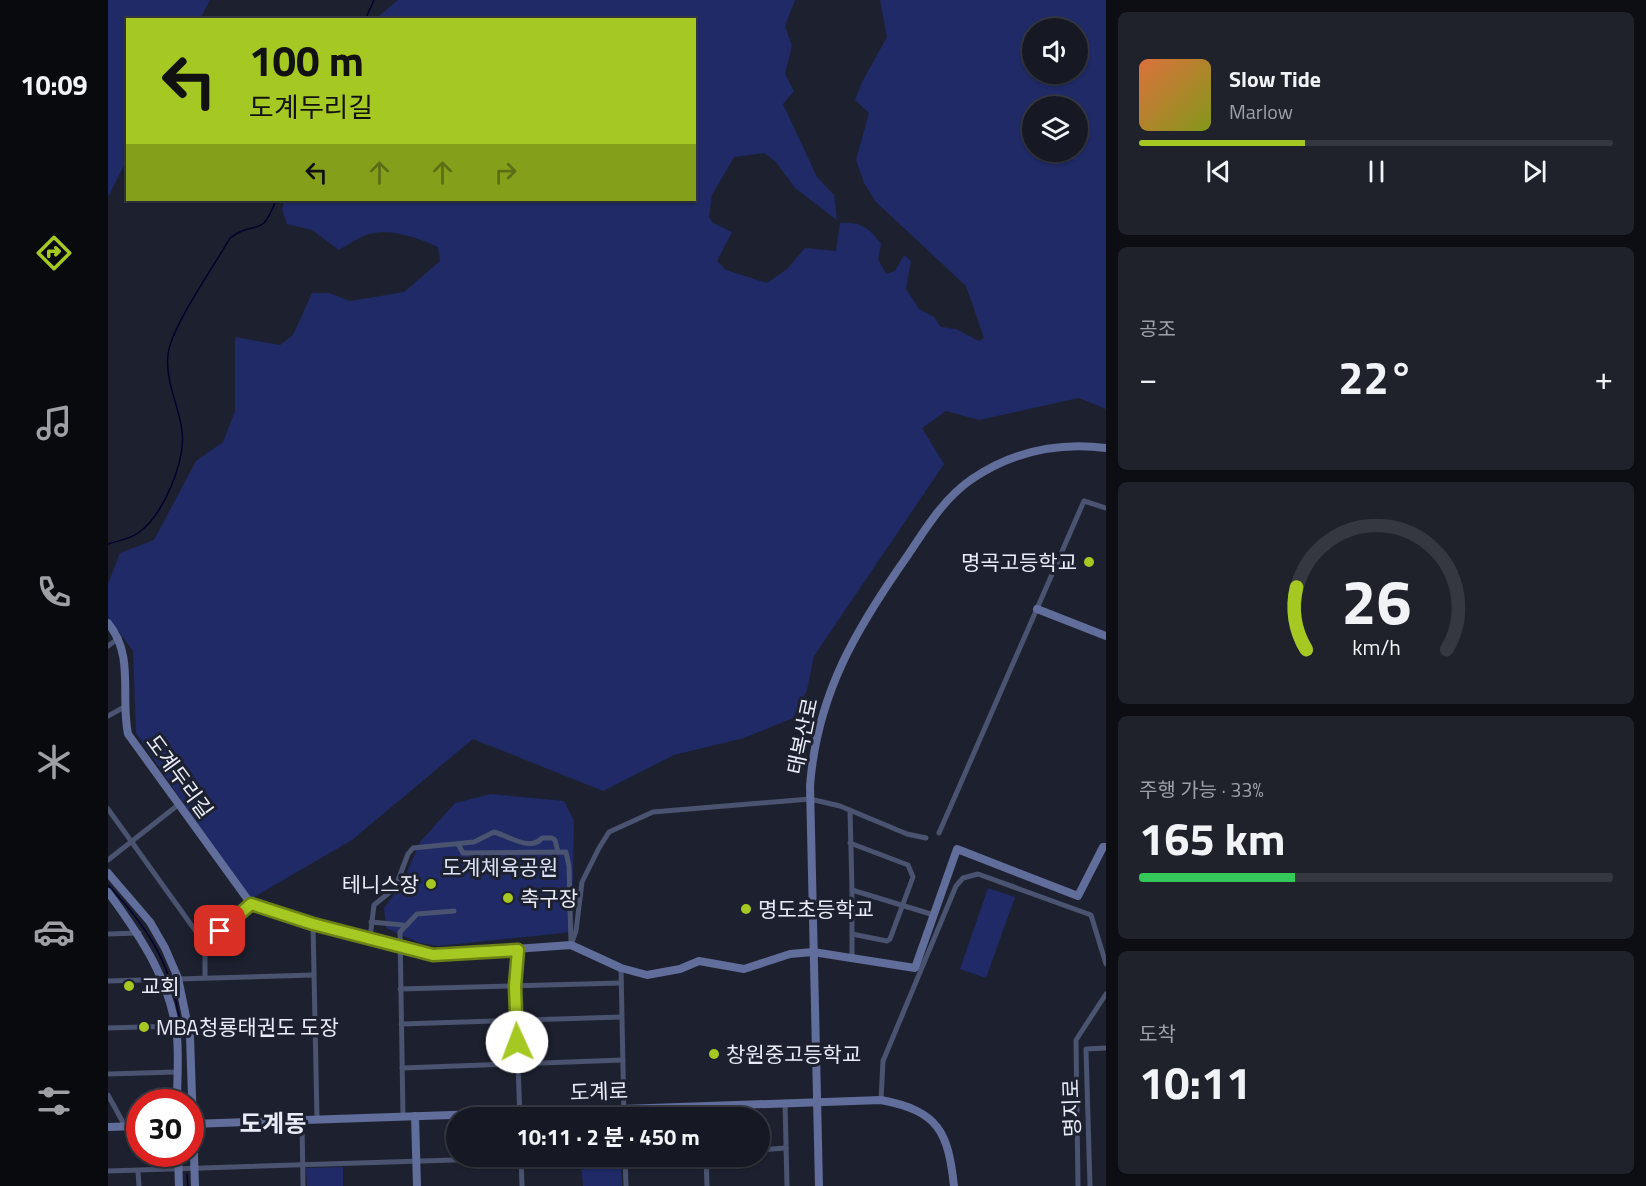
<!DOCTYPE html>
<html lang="ko">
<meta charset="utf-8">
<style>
:root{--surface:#161923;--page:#1f222b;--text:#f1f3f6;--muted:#9ea0a6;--line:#353841;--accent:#a6c822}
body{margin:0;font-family:"Titillium Web","Noto Sans KR",sans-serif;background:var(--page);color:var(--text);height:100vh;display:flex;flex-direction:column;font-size:22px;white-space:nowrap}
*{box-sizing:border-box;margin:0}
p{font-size:20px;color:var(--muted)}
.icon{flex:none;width:33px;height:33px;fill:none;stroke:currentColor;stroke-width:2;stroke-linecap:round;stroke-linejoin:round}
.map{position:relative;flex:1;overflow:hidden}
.details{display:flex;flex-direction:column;gap:12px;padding:12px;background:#0c0e13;width:540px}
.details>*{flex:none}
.banner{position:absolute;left:18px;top:18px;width:570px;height:183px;border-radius:0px;box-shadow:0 2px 4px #0004,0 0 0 2px var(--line);background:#a6c822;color:#111;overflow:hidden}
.tools{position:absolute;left:914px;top:18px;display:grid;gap:12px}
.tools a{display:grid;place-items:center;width:66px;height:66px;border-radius:50%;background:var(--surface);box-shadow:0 2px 4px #0004,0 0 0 2px var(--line);font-size:30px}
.speed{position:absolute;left:18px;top:1089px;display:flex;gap:12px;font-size:30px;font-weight:700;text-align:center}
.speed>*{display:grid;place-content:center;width:78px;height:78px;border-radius:50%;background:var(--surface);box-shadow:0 2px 4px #0004,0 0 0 2px var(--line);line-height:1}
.speed .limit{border:9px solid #d22;background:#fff;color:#111}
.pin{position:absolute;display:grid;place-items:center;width:51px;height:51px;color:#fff;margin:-26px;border-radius:12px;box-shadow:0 3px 9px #0006}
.me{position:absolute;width:66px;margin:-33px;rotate:358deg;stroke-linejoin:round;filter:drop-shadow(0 0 4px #0008)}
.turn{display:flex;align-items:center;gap:21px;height:126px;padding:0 24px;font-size:27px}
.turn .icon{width:78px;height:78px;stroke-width:2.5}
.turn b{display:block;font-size:42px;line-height:51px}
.lanes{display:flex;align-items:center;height:57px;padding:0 24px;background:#0003;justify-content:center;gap:30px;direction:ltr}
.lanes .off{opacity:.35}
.big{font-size:45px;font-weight:700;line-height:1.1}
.details .card{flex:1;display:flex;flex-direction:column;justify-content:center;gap:9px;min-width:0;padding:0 21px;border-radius:9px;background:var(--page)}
.details .dial{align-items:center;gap:0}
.dial svg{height:156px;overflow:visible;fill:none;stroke:var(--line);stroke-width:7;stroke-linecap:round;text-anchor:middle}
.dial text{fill:var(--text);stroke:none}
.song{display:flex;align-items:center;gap:18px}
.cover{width:72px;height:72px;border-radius:9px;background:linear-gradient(135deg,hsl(20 70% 55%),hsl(70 70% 35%))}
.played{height:6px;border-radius:3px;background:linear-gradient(90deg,var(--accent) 35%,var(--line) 35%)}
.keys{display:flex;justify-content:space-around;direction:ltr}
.heat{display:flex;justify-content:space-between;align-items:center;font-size:33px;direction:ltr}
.charge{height:9px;border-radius:4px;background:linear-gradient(90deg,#34c759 33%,var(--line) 0)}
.trip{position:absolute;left:338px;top:1107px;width:324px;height:60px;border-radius:30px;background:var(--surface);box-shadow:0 2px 4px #0004,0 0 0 2px var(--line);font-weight:700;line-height:60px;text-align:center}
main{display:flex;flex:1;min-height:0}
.menu{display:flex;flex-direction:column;width:108px;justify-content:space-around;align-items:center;background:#090a0e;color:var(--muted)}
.menu .icon{width:42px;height:42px}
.menu .selected{color:var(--accent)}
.menu b{font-size:27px;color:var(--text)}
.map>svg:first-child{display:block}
.green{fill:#1f2a66;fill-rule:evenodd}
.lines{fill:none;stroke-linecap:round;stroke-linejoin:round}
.stream{stroke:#03012c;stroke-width:1.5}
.street{stroke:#4a536f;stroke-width:5}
.secondary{stroke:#616d9a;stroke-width:8}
.route-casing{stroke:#6c8216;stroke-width:15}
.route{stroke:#a6c822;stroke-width:10}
.poi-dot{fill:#a6c822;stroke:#1d212f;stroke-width:2}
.labels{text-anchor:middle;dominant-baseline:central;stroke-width:6;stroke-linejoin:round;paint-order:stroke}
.poi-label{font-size:21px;fill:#e9ecf6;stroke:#1d212f;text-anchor:start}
.street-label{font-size:21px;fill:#e9ecf6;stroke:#1d212f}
.park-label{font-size:21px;fill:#dbe1f4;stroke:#1d212f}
.quarter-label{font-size:24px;font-weight:bold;fill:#e9ecf6;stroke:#1d212f}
</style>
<main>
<nav class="menu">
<b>10:09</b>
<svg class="icon selected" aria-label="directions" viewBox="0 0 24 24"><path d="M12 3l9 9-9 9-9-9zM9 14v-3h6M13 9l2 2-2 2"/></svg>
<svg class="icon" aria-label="music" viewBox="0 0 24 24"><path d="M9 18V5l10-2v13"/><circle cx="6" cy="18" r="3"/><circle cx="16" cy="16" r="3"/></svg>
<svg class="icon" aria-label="phone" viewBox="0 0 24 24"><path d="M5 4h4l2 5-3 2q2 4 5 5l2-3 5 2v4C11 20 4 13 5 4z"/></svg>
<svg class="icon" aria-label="climate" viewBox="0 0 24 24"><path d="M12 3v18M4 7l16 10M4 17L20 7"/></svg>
<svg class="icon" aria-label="car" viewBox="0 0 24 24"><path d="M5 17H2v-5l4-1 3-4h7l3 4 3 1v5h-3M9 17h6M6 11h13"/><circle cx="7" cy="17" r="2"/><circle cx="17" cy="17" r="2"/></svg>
<svg class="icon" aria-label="filters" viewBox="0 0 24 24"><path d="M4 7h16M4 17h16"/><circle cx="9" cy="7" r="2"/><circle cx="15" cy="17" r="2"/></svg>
</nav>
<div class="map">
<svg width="998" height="1186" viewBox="0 0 998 1186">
<rect width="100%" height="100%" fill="#1d212f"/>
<!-- green -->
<g class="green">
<polygon points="0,0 102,0 92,19 20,20 19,160 0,197"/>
<path d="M290,0H687L677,26L684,46L677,74L686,91L675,104L709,177L726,195L729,220L687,188L668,162L656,153L626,157L604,195L601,217L605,223L624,232L609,261L618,270L659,283L679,269L697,248L728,251L732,223C752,221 762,228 773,244L770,259L778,274L787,271L796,255L803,261L798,289L811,309L826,317L833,327L848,329L871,341L876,338L858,286L768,202L756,183L748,160L761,113L747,100L754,82L779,37L772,0H998V409L971,398L871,420L838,411L814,428L836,464L706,656L699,690L685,718L636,738L566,755L495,791L365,739L244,840L141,900L28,733L25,651L0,617V584L12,553L46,540L88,461L115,442L127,411V337L172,345L185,335L204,293H221L242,301L296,292L332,261L330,247C311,238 282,228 261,234C251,237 240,245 231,250L204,230L179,224L174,209L177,200H586V20L267,19ZM924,28H969V74H924ZM924,106H969V152H924Z"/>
<polygon points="383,794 456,801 466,821 464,932 330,946 311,943 278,928 276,908 294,884 312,842 347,803"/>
<polygon points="880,888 907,897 878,978 852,969"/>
<polygon points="513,1158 514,1186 475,1186 473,1160"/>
<polygon points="235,1167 235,1186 199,1186 198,1168"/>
</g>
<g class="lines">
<!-- stream -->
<g class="stream">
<polyline points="257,20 266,0"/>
<path d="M0,544C9,541 22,539 30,533C55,516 78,461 74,431C71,405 57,382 60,355C62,328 107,265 122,238C147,218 153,241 168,200"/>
<path d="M0,885C45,933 65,968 74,1033"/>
<polyline points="79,1174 80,1186"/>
</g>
<!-- street -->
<g class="street">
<polyline points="0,646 11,638"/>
<polyline points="0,716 18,706"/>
<polyline points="0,809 97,944 97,978"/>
<polyline points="742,810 744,890"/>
<polyline points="831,833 976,501 998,508"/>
<polyline points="742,843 800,865 805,877 782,939 779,941 744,934"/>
<polyline points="350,844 355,853 458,852 461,866 463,944"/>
<polyline points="0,860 70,805"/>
<polyline points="263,922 295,925"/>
<polyline points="205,924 209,1119"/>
<polyline points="0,934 31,933"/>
<path d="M262,938L266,905L287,888L300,854L305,848L366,842L386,832C401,836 422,852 434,838H444L447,840L450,852"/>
<polyline points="97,944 143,904"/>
<polyline points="463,945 468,931 474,882 491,848 501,832 545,812 702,799 732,806 799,834 818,838"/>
<polyline points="410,950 407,986 412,1118"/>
<polyline points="744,958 744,890 826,915"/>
<polyline points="513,968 516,1118"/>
<polyline points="0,981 205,975"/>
<polyline points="292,989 513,983"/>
<polyline points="293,1024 513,1017"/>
<polyline points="0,1028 66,1026"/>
<polyline points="294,1068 515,1060"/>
<polyline points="0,1074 69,1072"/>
<polyline points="0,1095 17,1126"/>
<polyline points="773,1100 775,1061 848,886 855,878 870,874 983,915 998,964"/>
<polyline points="677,1102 679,1186"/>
<polyline points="597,1105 597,1118"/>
<polyline points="295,1116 292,932 309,914 346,911"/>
<polyline points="194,1120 195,1186"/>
<polyline points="651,1150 678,1148"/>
<polyline points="517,1156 518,1186"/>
<polyline points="598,1156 599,1186"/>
<polyline points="413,1158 414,1186"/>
<polyline points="0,1171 470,1156"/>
<polyline points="30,1171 31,1186"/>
<polyline points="970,1186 968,1040 998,994"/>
<polyline points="982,1186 978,1049 998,1048"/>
</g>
<!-- secondary -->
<g class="secondary">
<polyline points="929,609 998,636"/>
<path d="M0,623C27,656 12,695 20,734L143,904L205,924L325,955L463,945L513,968L539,975L572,969L591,961L636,969L682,954L705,952L807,968L849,849L970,896L995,847H998"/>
<polyline points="0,873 42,922 57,948 70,978 82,1036 87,1186"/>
<path d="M0,892C33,937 63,981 69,1037C71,1059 69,1081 69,1102"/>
<polyline points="307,1116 309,1186"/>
<path d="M82,1124L773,1100C831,1111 840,1132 846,1186"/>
<polyline points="0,1127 32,1126"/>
<polyline points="70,1154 71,1186"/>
<path d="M711,1186L702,786C709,694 748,629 800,555C818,528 836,498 864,479C904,452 950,442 998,448"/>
</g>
</g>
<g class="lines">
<defs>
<polyline id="route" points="112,931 143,904 205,924 325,955 410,950 407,986 409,1042"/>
</defs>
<!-- route casing -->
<use href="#route" class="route-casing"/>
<!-- route -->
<use href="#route" class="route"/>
</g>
<!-- markers -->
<g class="poi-dot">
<circle cx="981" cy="562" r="6"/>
<circle cx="323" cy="884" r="6"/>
<circle cx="400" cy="898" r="6"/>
<circle cx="638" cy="909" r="6"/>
<circle cx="21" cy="986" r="6"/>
<circle cx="36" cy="1027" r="6"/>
<circle cx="606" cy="1054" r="6"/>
</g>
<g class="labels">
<!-- poi labels -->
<g class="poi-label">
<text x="969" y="562" text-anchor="end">명곡고등학교</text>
<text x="311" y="884" text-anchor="end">테니스장</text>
<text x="412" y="898">축구장</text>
<text x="650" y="909">명도초등학교</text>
<text x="33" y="986">교회</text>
<text x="48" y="1027">MBA청룡태권도 도장</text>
<text x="618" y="1054">창원중고등학교</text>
</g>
<!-- street labels -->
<g class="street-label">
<text transform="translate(694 736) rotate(-78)">태복산로</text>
<text transform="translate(72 776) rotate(54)">도계두리길</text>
<text transform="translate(491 1091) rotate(-2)">도계로</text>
<text transform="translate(963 1108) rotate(-92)">명지로</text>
</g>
<!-- park labels -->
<g class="park-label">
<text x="392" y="867">도계체육공원</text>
</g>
<!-- quarter labels -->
<g class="quarter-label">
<text x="165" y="1123">도계동</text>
</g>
</g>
</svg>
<div class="tools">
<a><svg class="icon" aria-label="sound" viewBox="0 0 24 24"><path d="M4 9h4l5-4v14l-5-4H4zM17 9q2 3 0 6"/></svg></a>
<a><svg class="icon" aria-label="layers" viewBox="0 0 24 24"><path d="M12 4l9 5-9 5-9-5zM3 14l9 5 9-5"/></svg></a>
</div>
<div class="speed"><div class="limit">30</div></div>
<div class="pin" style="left:112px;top:931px;background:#d93025"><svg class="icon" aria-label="arrive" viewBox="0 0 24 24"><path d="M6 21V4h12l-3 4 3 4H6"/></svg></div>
<svg class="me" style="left:409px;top:1042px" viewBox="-20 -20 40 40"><circle r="19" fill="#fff"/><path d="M0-13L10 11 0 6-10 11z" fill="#a6c822"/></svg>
<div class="trip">10:11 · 2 분 · 450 m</div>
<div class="banner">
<div class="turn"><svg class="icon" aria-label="left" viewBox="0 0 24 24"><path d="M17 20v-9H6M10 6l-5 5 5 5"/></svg><div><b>100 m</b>도계두리길</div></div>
<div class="lanes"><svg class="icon" aria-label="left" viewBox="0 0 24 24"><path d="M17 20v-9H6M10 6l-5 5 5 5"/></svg><svg class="icon off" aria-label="ahead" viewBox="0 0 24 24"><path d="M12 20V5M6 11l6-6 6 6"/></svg><svg class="icon off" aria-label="ahead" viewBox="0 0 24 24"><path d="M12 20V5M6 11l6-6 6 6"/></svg><svg class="icon off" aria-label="right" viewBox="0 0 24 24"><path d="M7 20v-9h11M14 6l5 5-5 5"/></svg></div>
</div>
</div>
<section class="details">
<div class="card">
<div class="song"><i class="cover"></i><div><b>Slow Tide</b><p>Marlow</p></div></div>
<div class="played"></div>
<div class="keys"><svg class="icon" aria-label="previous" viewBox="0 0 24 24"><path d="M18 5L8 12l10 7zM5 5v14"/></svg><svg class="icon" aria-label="pause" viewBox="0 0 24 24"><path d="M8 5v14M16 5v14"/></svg><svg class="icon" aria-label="next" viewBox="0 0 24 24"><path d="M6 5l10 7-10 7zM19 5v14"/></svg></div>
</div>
<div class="card"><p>공조</p>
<div class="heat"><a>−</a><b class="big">22°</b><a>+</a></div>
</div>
<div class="card dial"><svg viewBox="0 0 100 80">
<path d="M14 69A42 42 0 1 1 86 69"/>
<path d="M14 69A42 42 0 0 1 9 37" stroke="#a6c822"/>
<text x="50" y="56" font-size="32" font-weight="700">26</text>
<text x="50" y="72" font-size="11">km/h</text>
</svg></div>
<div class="card"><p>주행 가능 · 33%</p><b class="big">165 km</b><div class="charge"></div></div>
<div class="card"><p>도착</p><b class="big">10:11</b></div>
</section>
</main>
